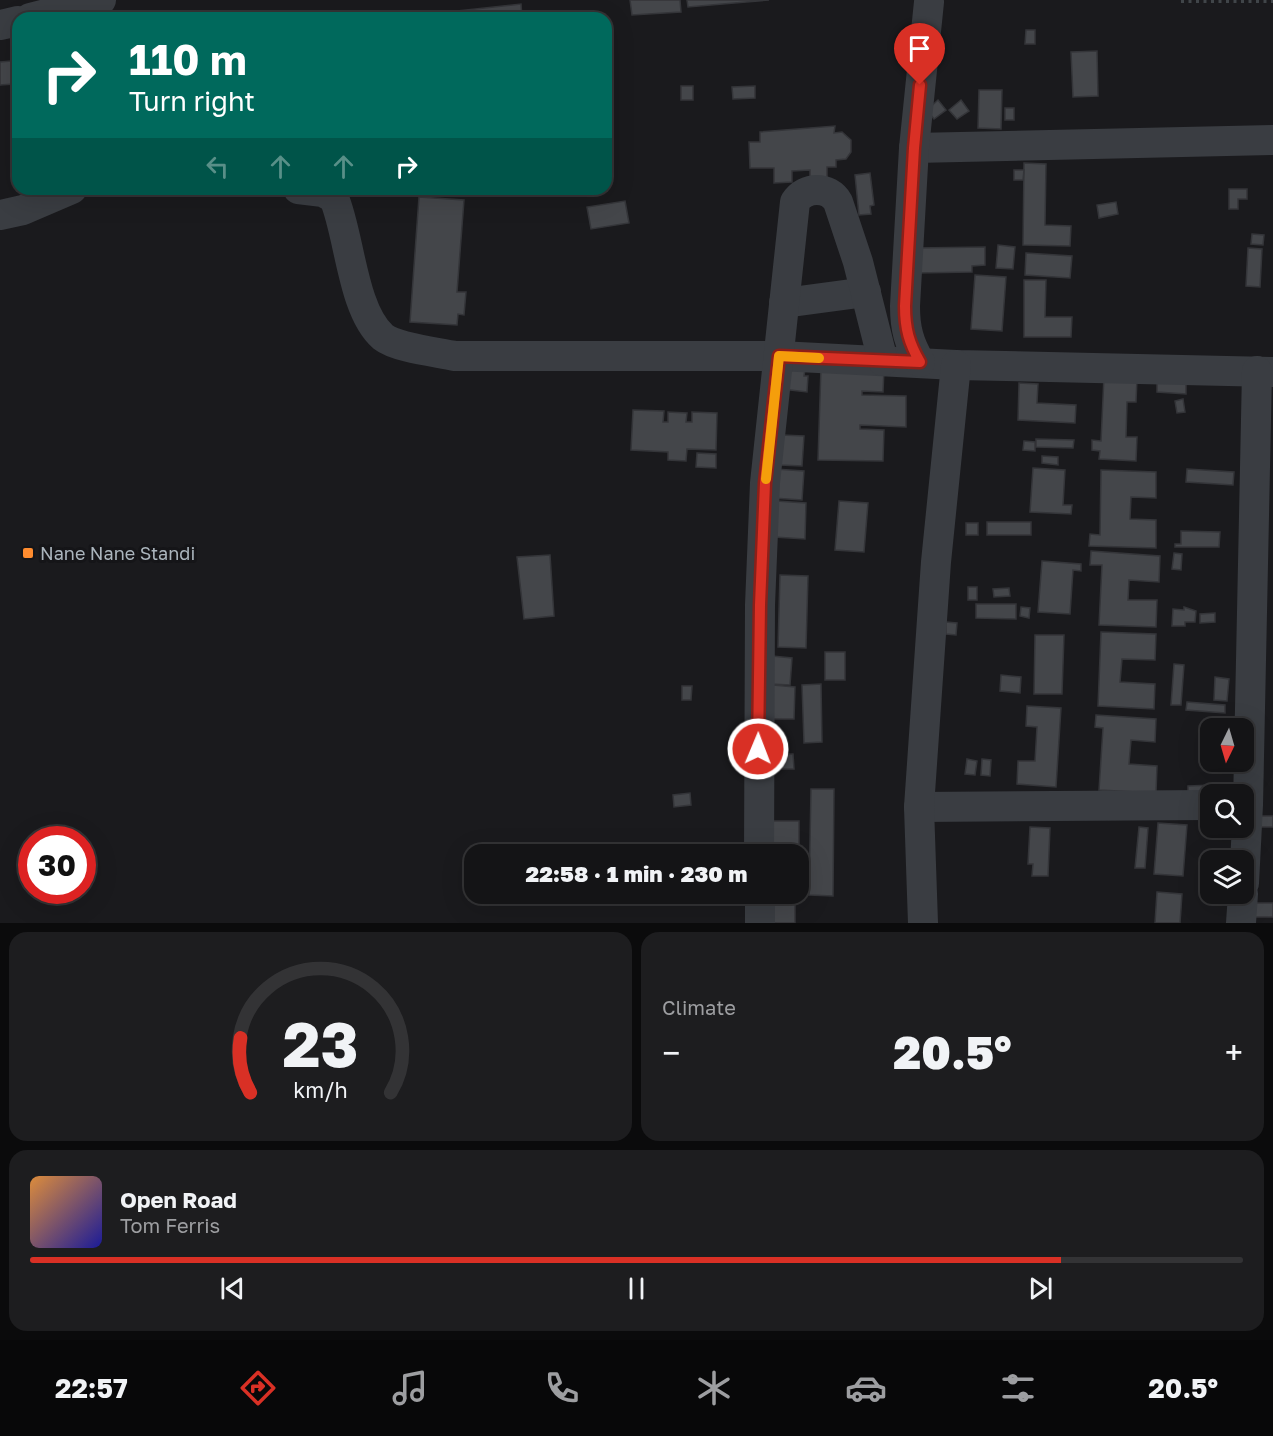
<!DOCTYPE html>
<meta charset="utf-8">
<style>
:root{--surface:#141416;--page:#1d1d1f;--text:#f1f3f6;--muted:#9d9ea1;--line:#333335;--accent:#d93025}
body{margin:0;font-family:"Golos Text",sans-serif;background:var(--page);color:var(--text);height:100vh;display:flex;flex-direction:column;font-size:22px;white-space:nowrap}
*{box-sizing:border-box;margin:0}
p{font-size:20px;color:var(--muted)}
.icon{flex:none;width:33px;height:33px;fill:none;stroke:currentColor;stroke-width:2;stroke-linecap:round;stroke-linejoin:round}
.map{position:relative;height:923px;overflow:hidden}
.details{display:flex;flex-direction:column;gap:9px;padding:9px;background:#0b0b0c;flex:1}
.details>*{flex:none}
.banner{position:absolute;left:12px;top:12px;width:600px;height:183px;border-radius:18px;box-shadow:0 6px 24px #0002,0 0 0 2px var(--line);background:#00695c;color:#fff;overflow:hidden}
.needle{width:39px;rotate:185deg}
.fabs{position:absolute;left:1200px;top:718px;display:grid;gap:12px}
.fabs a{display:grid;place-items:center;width:54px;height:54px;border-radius:12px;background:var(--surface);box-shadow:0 6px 24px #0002,0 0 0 2px var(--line);font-size:30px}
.speed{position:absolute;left:18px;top:826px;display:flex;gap:12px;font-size:30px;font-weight:700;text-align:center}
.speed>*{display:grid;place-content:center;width:78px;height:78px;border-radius:50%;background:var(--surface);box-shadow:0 6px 24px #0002,0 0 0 2px var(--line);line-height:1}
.speed .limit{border:9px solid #d22;background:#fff;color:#111}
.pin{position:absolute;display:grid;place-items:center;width:51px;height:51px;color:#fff;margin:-62px -26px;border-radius:50% 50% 50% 0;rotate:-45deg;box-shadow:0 0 6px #0007}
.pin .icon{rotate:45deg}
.me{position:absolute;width:66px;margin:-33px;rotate:1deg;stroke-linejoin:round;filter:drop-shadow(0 0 4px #0008)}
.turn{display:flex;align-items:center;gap:21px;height:126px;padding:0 18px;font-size:27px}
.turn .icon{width:78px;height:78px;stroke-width:2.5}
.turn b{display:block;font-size:42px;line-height:51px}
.lanes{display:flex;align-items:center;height:57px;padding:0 18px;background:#0003;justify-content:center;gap:30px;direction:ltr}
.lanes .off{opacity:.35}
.big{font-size:45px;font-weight:800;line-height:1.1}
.details .widget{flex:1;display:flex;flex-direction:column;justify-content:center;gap:9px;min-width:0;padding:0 21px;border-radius:18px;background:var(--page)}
.details .dial{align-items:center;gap:0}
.dial svg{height:156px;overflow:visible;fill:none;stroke:var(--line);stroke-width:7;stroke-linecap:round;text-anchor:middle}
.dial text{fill:var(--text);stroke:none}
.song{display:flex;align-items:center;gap:18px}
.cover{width:72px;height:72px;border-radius:9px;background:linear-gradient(135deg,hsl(30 70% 55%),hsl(240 70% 35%))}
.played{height:6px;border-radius:3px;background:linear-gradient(90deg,var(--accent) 85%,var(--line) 85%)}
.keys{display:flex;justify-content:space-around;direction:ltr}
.heat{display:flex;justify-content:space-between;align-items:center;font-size:33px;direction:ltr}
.details .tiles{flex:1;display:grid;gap:9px;grid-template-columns:1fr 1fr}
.widget:last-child{grid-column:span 2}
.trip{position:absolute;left:464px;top:844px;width:345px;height:60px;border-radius:18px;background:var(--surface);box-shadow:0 6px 24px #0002,0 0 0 2px var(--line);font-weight:800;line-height:60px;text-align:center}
.dock{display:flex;height:96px;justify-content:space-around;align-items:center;background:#080809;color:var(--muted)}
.dock .icon{width:42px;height:42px}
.dock .current{color:var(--accent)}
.dock b{font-size:27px;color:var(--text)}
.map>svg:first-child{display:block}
.building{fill:#44464a;stroke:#343539;stroke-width:1.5}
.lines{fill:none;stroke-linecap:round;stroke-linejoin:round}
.path{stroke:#404549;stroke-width:4;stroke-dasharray:3 4.5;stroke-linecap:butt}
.minor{stroke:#3a3d42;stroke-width:30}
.route-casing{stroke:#8d1f18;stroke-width:15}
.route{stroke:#d93025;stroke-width:10}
.slow{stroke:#f59e0b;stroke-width:10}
.poi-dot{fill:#ff8c2f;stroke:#151518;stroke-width:2}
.labels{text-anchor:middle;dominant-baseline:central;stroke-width:6;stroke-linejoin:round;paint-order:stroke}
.poi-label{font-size:18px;fill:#abb5bd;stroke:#151518;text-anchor:start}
</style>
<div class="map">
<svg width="1273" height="923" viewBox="0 0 1273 923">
<rect width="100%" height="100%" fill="#1a1a1d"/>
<!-- building -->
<g class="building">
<polygon points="630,0 680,0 681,12 632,15"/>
<polygon points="687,0 769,0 688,7"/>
<polygon points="521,4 522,18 392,18"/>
<polygon points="1026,30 1035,30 1035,44 1025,44"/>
<polygon points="1097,51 1098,96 1073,97 1071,52"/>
<polygon points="11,61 14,84 0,85 0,62"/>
<rect x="681" y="86" width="12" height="14"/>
<polygon points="755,86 755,98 733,99 732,87"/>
<polygon points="979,90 1002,90 1001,129 978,128"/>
<polygon points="938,100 946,110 934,119 927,110"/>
<polygon points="961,100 969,111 957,119 949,110"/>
<rect x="1005" y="108" width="9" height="12"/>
<polygon points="835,126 834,133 842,132 851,140 851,152 846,159 836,160 836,167 827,167 827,180 810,180 810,170 792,171 792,182 774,183 774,168 750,168 749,142 760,142 760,132"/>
<polygon points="1024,163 1046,164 1045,225 1071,226 1070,246 1023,245"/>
<polygon points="1014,170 1024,170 1023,180 1014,180"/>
<polygon points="870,173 874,205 870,206 871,214 859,215 855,175"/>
<polygon points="1229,189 1247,189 1247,199 1238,199 1238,209 1229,209"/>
<polygon points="419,197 464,200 457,292 466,292 464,315 458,314 457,325 410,322"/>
<polygon points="625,201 629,223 591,229 587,207"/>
<polygon points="1116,202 1118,214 1099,218 1097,205"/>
<polygon points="1252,234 1264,235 1263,245 1251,244"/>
<polygon points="998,245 1015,247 1013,269 996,268"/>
<polygon points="985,247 985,265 972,266 972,272 916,273 916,248"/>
<polygon points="1248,248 1262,249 1260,287 1246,286"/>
<polygon points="1026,253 1072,256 1070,278 1025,275"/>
<polygon points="975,275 1006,277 1002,331 971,329"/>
<polygon points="1024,280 1046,280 1045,317 1072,317 1071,337 1024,337"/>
<polygon points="783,367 805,369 804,376 808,376 807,392 782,389"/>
<polygon points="821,367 884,369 883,392 862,391 862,395 906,396 906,427 860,425 860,429 884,430 883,461 818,460"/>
<polygon points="1104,376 1137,378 1136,402 1127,402 1126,437 1137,437 1136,461 1099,459 1100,451 1092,450 1092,440 1101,441"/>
<polygon points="1157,380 1186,382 1186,394 1157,392"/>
<polygon points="1019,383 1038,384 1037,403 1076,405 1075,423 1018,420"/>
<polygon points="1183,399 1185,412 1177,413 1175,401"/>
<polygon points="633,410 664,411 663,422 668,422 668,412 687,413 686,422 692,422 692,412 717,413 716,450 687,449 686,461 668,460 668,452 631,450"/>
<polygon points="782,435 804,436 802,466 780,465"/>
<polygon points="1036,439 1074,440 1073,448 1036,447"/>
<polygon points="1024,441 1035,442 1035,451 1023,450"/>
<polygon points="697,453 716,454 716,468 696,467"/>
<polygon points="1042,456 1058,457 1058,465 1042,463"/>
<polygon points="1033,468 1065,470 1063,505 1072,505 1071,514 1030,512"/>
<polygon points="775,469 804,471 802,500 773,498"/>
<polygon points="1187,469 1234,472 1233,485 1186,482"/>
<polygon points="1101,470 1156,472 1156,498 1131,497 1130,519 1156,520 1156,548 1089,546 1090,534 1100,535"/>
<polygon points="776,501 806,503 805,539 774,537"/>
<polygon points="839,501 868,503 864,552 835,550"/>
<rect x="987" y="522" width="44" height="13"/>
<rect x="966" y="523" width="12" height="12"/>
<polygon points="1181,531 1220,532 1219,547 1175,547 1175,544 1181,544"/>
<polygon points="1091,551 1160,556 1159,582 1129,580 1128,600 1157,600 1156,627 1099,625 1102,565 1090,565"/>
<polygon points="1174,553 1182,554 1181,570 1172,569"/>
<polygon points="550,555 554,616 524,619 517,557"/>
<polygon points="1042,561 1081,564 1081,571 1073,570 1070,614 1038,612"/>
<polygon points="780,575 808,576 806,648 778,647"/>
<rect x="968" y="587" width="9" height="13"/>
<polygon points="1009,588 1010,596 994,597 993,589"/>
<polygon points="976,604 1016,604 1016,619 976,618"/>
<polygon points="1021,607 1030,608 1029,618 1020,616"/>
<polygon points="1184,607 1196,611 1195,622 1185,622 1185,626 1172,626 1173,609 1184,610"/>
<polygon points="1215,613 1215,622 1200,623 1200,614"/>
<polygon points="946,622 957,623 956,635 946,634"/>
<polygon points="1101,632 1156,634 1155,660 1122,659 1120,682 1155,684 1154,709 1098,706"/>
<polygon points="1035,635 1064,635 1062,694 1034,694"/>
<rect x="825" y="652" width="20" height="28"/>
<polygon points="772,656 792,658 790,685 770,684"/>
<polygon points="1174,664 1184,665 1181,705 1171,705"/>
<polygon points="1001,675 1021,677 1020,693 1000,691"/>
<polygon points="1215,677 1229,679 1227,701 1214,700"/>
<polygon points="821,684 822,742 804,743 802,685"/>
<polygon points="773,685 795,687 794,719 771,719"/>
<polygon points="682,686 692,686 691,700 682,700"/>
<polygon points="1187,702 1225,705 1225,713 1186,710"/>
<polygon points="1027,706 1061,708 1056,787 1017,784 1018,761 1035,761 1037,727 1026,726"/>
<polygon points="1096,715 1156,719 1155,742 1131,740 1129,764 1157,766 1156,793 1099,790 1103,728 1095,727"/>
<polygon points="1201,724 1213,725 1210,735 1200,734"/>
<polygon points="776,754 793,754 794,769 776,769"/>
<polygon points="967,759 977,761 975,775 965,774"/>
<polygon points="982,759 991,760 990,776 981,775"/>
<polygon points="1213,785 1214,793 1188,795 1188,786"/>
<polygon points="811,789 834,789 833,896 809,895"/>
<polygon points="690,793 691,805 674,807 673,795"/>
<polygon points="1256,816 1273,816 1273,827 1257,827"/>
<polygon points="769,821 799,821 799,889 798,855 769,855"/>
<polygon points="1158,823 1187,825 1183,876 1154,874"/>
<polygon points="1030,827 1050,828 1048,876 1032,876 1033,864 1028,864"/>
<polygon points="1139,827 1148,828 1145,868 1135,868"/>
<polygon points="1157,892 1182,894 1180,923 1155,923"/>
<polygon points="767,898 795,899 795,923 766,923"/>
<rect x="1251" y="903" width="22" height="14"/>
</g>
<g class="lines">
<!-- path -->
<polyline class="path" points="1181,1 1273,1"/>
<!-- minor -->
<g class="minor">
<polyline points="30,18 101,0"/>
<polyline points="0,25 18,21"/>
<polyline points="914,148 1273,140"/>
<path d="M298,189L323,192L334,198C350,236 352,310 383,337C397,348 437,352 455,356H779L956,365L1273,372"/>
<polyline points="0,215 23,210 72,189"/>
<polyline points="784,303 866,292"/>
<path d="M920,362C909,343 905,329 905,306L914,148L929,2"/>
<polyline points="919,807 1210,805"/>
<path d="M759,855L760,605L765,483L795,202C805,186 829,186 838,202L858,262L883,361"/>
<polyline points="1244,883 1248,805 1257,371"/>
<polyline points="760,894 760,923"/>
<polyline points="923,923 919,807 936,562 956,365"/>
<polyline points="1241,923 1243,894"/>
</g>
</g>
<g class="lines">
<defs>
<path id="route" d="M758,749L760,605L765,483L779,356L920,362C909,343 905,329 905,306L914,148L920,85"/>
</defs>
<!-- route casing -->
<use href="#route" class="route-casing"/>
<!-- route -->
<use href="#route" class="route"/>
<!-- slow -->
<polyline class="slow" points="766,479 779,356 819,358"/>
</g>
<!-- markers -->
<rect class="poi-dot" x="22" y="547" width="12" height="12" rx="3"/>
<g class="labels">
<!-- poi labels -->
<g class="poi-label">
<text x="40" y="553">Nane Nane Standi</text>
</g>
</g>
</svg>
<div class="fabs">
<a><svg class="needle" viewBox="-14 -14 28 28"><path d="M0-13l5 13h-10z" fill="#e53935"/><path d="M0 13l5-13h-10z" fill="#9d9ea1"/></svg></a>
<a><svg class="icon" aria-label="search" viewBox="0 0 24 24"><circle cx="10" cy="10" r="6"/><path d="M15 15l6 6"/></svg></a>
<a><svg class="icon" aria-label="layers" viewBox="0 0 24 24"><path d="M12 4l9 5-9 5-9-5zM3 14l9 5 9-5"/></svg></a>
</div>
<div class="speed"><div class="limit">30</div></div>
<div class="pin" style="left:920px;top:85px;background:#d93025"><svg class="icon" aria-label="arrive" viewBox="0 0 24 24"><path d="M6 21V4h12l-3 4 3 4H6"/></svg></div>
<svg class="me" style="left:758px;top:749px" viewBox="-20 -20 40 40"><circle r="17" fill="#d93025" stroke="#fff" stroke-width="3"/><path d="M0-11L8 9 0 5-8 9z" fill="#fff"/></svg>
<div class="trip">22:58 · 1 min · 230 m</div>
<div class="banner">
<div class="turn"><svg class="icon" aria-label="right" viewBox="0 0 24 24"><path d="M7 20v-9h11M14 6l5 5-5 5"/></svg><div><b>110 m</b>Turn right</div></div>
<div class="lanes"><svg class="icon off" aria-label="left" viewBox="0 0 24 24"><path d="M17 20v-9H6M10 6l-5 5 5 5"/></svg><svg class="icon off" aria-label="ahead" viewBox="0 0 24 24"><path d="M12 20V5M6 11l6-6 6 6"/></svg><svg class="icon off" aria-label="ahead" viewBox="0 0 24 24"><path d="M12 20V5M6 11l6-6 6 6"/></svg><svg class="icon" aria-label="right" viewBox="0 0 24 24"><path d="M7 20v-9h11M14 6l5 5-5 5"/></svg></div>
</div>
</div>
<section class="details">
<div class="tiles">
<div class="widget dial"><svg viewBox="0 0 100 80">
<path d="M14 69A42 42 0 1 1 86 69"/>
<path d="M14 69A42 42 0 0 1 9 41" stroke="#d93025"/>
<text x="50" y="56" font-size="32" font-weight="700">23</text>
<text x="50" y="72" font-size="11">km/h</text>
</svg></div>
<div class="widget"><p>Climate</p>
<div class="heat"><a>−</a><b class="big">20.5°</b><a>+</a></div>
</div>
<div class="widget">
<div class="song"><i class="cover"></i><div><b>Open Road</b><p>Tom Ferris</p></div></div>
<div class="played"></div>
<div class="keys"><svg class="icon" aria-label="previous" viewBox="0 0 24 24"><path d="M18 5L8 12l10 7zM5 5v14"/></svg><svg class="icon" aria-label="pause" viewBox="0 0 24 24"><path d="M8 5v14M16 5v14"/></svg><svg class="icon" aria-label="next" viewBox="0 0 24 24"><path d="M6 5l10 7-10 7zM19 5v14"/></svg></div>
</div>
</div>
</section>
<nav class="dock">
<b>22:57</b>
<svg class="icon current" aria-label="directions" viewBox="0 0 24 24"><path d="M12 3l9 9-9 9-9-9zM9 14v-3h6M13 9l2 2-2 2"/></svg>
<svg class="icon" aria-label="music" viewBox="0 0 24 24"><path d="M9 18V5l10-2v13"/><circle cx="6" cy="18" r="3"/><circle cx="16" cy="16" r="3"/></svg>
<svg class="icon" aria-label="phone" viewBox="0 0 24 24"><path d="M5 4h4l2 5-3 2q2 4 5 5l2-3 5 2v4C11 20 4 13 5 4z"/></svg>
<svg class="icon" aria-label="climate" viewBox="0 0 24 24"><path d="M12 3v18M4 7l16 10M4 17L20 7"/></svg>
<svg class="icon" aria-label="car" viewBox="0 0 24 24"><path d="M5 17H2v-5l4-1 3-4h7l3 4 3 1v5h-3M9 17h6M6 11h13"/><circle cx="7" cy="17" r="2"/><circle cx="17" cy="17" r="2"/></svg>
<svg class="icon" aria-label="filters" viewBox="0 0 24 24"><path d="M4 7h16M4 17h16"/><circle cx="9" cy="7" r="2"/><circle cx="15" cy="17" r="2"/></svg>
<b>20.5°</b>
</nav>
